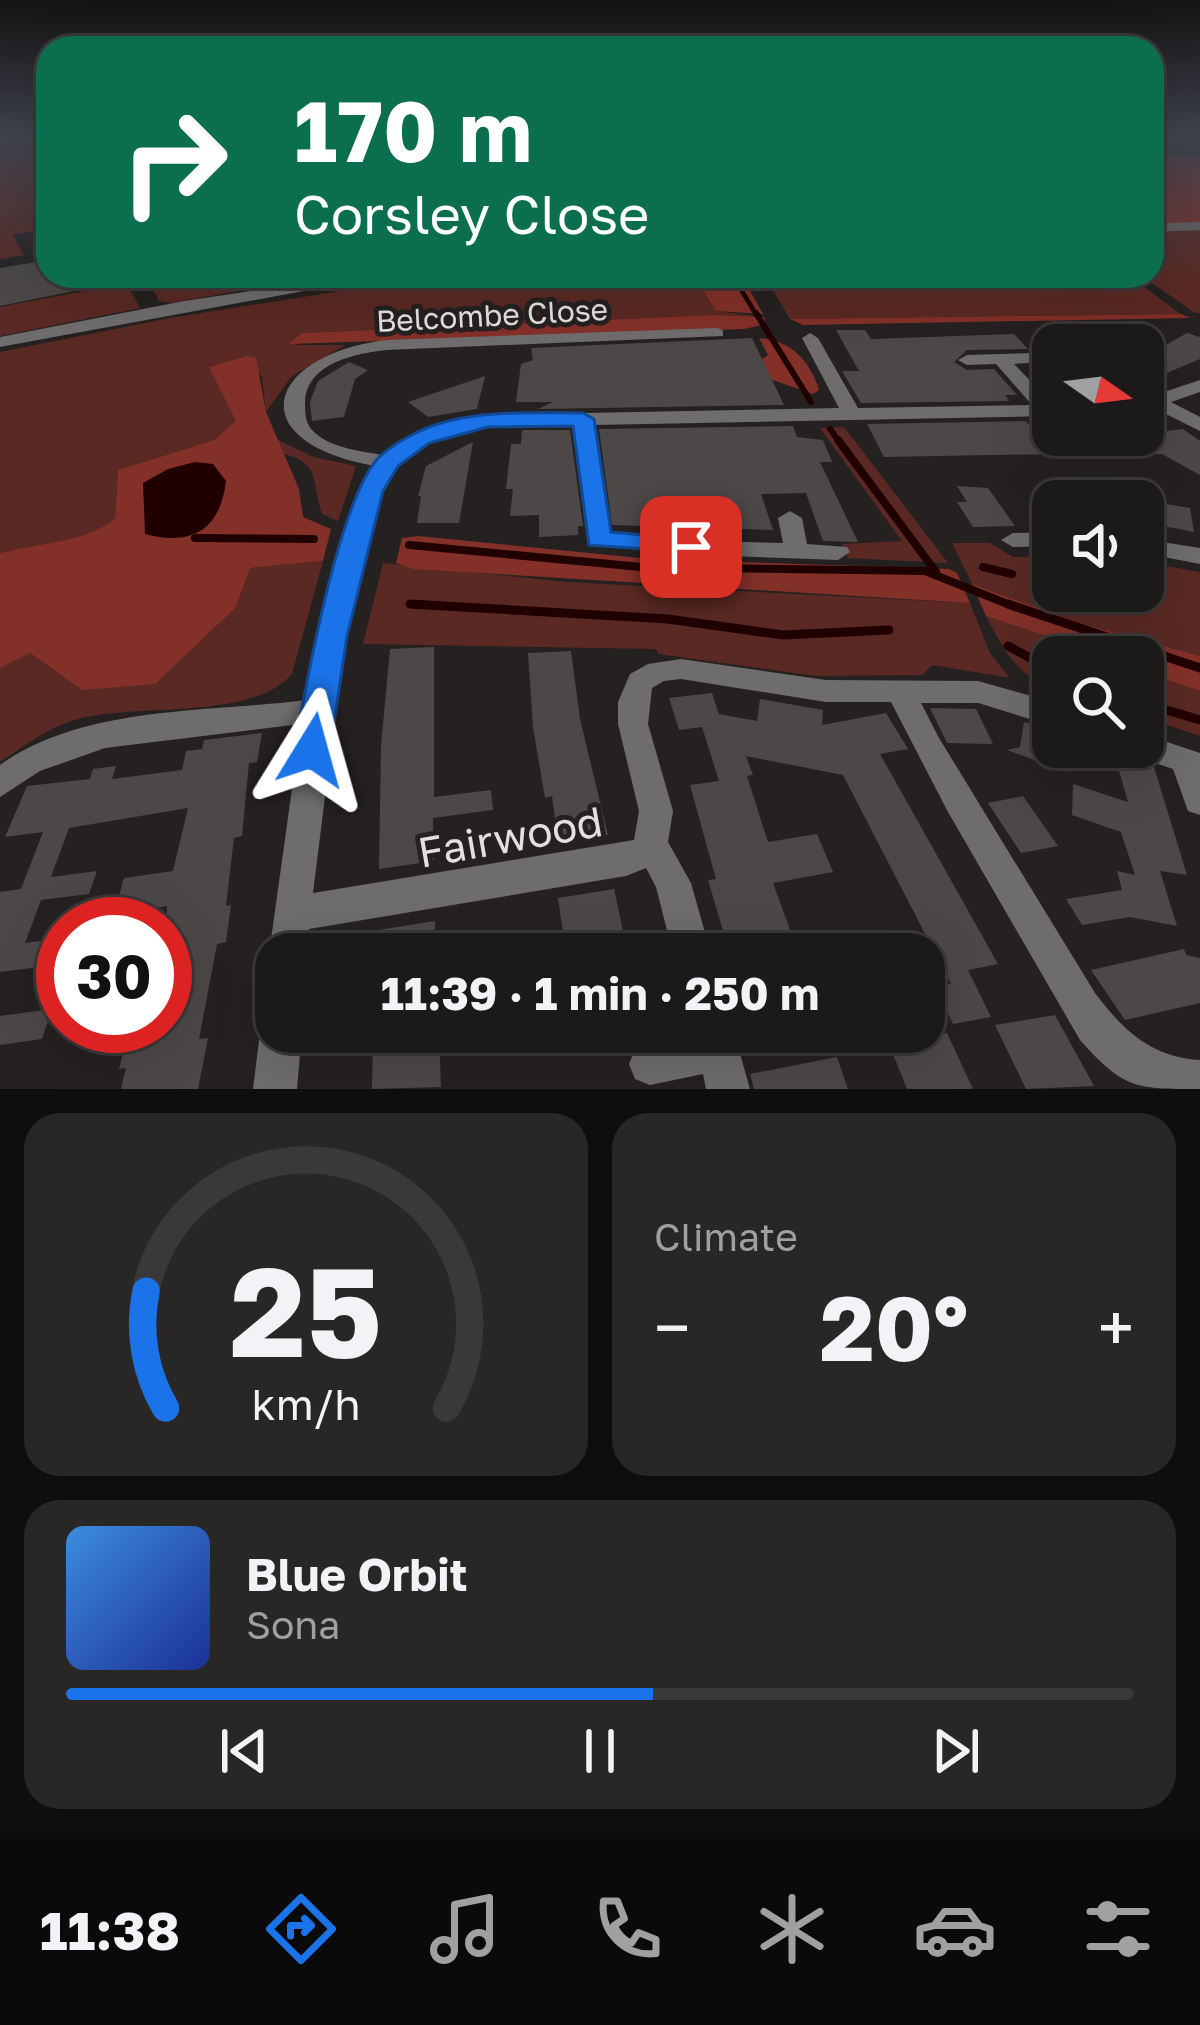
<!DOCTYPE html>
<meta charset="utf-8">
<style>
:root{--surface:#1c1919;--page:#292626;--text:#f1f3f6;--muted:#a0a0a2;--line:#3a3838;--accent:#1a73e8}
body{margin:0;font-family:"Golos Text",sans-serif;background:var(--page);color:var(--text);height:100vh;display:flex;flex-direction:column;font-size:45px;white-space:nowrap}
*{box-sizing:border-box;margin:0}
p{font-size:39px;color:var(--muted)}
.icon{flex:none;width:66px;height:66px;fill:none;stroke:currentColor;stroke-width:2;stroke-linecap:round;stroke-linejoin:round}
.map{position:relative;height:1089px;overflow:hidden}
.drawer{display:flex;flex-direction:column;gap:24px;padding:24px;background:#0f0e0e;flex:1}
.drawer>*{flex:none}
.hud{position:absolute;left:36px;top:36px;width:1128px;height:252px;border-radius:36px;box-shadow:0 12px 48px #0002,0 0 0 3px var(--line);background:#0b6e4f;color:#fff;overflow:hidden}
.needle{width:78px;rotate:104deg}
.fabs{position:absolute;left:1032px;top:324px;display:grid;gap:24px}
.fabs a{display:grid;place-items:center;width:132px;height:132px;border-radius:24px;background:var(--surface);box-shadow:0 12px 48px #0002,0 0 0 3px var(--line);font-size:60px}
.speed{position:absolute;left:36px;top:897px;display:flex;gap:24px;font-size:60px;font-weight:700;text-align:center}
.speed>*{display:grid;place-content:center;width:156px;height:156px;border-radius:50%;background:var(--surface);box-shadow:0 12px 48px #0002,0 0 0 3px var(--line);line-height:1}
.speed .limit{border:18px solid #d22;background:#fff;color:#111}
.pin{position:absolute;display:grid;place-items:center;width:102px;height:102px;color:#fff;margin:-51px;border-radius:24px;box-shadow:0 6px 18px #0006}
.me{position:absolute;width:132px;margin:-66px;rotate:8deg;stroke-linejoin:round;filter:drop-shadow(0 0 9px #0008)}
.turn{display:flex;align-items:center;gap:42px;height:252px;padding:0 60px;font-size:54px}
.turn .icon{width:156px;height:156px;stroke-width:2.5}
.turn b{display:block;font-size:84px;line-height:102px}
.big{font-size:90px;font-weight:700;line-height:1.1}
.drawer .tile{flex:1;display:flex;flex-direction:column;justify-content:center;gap:18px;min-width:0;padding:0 42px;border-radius:36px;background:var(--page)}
.drawer .dial{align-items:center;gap:0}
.dial svg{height:312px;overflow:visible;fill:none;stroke:var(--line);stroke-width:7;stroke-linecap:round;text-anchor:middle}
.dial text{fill:var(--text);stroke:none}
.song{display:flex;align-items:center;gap:36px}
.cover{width:144px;height:144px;border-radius:18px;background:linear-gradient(135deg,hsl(210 70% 55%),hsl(230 70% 35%))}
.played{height:12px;border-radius:6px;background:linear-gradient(90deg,var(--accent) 55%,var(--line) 55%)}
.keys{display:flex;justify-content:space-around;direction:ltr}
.heat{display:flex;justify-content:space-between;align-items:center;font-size:66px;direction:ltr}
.drawer .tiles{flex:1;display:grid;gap:24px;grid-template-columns:1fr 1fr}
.tile:last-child{grid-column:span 2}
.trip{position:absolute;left:255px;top:933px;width:690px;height:120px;border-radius:36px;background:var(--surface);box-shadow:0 12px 48px #0002,0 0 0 3px var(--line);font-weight:700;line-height:120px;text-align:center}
.dock{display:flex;height:192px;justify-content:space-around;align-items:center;background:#0b0a0a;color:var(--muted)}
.dock .icon{width:84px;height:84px}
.dock .on{color:var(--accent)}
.dock b{font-size:54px;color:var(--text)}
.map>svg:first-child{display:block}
.green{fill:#5a2923}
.forest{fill:#833029}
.water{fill:#210000}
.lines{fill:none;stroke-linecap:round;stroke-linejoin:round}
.stream-far3{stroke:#210000;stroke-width:4.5}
.stream-far2{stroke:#210000;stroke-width:6}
.stream-far1{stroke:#210000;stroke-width:8}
.stream{stroke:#210000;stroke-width:9}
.building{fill:#4c4847}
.street{fill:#6e6c6c;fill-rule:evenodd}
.route{fill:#1a73e8;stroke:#114b97;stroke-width:3}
.labels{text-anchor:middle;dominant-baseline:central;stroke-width:10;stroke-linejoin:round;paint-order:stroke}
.far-street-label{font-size:30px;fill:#e3e0e0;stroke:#252121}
.near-street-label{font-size:42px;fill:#e3e0e0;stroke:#252121}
</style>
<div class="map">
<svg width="1200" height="1089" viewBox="0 0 1200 1089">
<rect width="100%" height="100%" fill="#252121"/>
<!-- green -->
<g class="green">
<polygon points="0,138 48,138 48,228 13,235 24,255 0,259"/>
<polygon points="1200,229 1200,313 1195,313 1142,276 1152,276 1152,232"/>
<polygon points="156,276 324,276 170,303 159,301 148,280"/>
<path d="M435,276H694L716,311L764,317L713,315L302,333L297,345H345L292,376L266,412L262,377L246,356L210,367L237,421L214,440L118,470L115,518C88,542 38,543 0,553V352L170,318Z"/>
<polygon points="764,276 1129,276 1181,314 790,319"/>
<polygon points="126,283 140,308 0,336 0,307"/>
<polygon points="844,427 948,563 848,558 842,544 902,541 820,428"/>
<path d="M274,438L314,457L356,466L338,521L322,514C311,481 322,462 280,453Z"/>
<polygon points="952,543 990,543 1013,557 1053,556 1053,591 1143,591 1143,562 1200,572 1200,656 1077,622 972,584"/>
<path d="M323,561L292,674C250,722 134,702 74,720C46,729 24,746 0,762V668L30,653L82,690L236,607L250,568Z"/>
<polygon points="383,563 567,582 970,603 990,653 1010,678 932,665 922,675 816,676 658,654 656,649 363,644"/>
<path d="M986,616L1108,657H1053V688C1017,677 1002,647 986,616Z"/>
<polygon points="1143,672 1200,691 1200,736 1143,717"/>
</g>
<!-- forest -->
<g class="forest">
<polygon points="1152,153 1200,157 1200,224 1152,226"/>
<polygon points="694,276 742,276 763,314 716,311"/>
<polygon points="1181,314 1190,318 803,325 790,319"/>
<polygon points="713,315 764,317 766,324 744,329 289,344 302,333"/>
<path d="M759,338C791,340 810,361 819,390L813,394L764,377L753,365L768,355Z"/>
<path d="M246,356L256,358L266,412L299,489L303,517L331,529L323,561L250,568L236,607L155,684L82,690L30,653L0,668V553C38,543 88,542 115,518L118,470L214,440L236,421L209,367Z"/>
<polygon points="418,536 650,559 949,569 957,573 970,603 414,569 396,563 402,538"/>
<polygon points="972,584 1077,622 1200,656 1200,691 1143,672 1143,657 1108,657 986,616"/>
</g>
<!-- water -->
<path class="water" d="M195,462L213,464L226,481C220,531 191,546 145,534L143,483L168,469Z"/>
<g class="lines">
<!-- stream-far3 -->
<polyline class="stream-far3" points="733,276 757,316"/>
<!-- stream-far2 -->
<g class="stream-far2">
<polyline points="756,313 811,402"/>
<polyline points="830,429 840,443"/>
</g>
<!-- stream-far1 -->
<g class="stream-far1">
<polyline points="838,440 936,572"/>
<polyline points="195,538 314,539"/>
<polyline points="409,545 641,567 925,571 1015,607"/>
<polyline points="983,567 1012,574"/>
<polyline points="410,604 462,607"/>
</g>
<!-- stream -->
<g class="stream">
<polyline points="410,604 668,619 783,635 889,630"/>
<polyline points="1008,604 1200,668"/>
<polyline points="1008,646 1053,670"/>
<polyline points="1143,703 1200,720"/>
</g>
</g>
<!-- building -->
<g class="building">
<polygon points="42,261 48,276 98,276 99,286 0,306 0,268"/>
<polygon points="836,330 865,330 871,339 1014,334 1028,349 967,350 954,362 967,370 994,369 1017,395 1005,395 1009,401 861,403 842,371 859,371"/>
<polygon points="1187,333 1200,337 1200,359 1143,383 1143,348 1154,352"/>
<polygon points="752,338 784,405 538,409 553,402 516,402 521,364 533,360 531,348"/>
<polygon points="349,362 368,370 355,379 344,417 312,421 310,402 318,381"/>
<polygon points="485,376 477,409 428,417 408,402"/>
<polygon points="1026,421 1053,454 884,457 867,424"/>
<polygon points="793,426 797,437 823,440 832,462 820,462 858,542 823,541 806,493 761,494 773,530 612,525 599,429"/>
<polygon points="1183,429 1200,441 1200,475 1162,454 1078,456 1059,435 1154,435 1151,433"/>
<polygon points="522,430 570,430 583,526 578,526 578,535 539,537 539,515 510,516 513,489 506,489 511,444 521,444"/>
<polygon points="473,442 459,523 417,523 421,496 418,496 426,466"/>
<polygon points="957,486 988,488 1015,526 973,527 957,502 967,502"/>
<polygon points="1143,500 1190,508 1194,532 1143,522"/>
<polygon points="434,647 434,797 491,790 493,810 433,818 434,861 379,869 381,746 390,649"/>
<polygon points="571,651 580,719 608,835 558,842 552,796 545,798 533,727 528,653"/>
<polygon points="712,693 719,714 757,721 760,699 823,710 822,725 886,713 908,749 880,754 998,964 968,970 991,1017 953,1024 936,987 951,984 843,775 746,756 753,775 747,776 768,842 817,834 833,872 773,883 799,954 730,954 708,880 716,879 690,785 719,781 702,727 679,730 669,698"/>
<polygon points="930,708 976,709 993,744 947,743"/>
<polygon points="1024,722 1053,730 1053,747 1071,747 1068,772 1007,750 1020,747"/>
<polygon points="262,733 257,762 249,763 242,836 234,838 226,906 231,905 226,942 217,944 199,1039 208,1038 198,1089 121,1089 126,1068 119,1069 130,1026 165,1026 167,906 114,914 124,878 173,871 188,808 69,828 51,877 97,871 89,894 41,900 25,943 63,938 63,964 0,972 0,892 21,889 43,832 5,837 27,786 90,779 93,769 116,766 112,779 182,770 186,751 202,749 204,740"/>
<polygon points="1116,760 1154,767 1187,875 1160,871 1177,926 1130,917 1082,925 1066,899 1122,890 1117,871 1135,875 1121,832 1072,815 1073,784 1128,802"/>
<polygon points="1023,796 1058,846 1021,853 988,803"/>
<polygon points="614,889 628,954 566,954 558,898"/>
<polygon points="435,921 435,954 371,954 372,931"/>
<polygon points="1184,949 1186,955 1200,958 1200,1003 1125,1020 1091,970"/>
<polygon points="52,1009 42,1039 0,1045 0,1016"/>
<polygon points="1055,1015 1094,1086 1026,1089 995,1025"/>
<polygon points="373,1032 439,1032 441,1087 372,1089"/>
<polygon points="947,1033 973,1089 907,1089 889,1044"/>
<polygon points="837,1057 848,1089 754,1089 750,1074"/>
</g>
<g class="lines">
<!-- street -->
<g class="street">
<polygon points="1200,222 1200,230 1152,232 1152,224"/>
<polygon points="350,276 385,276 0,347 0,337 184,301"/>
<path d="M717,328L723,330V336L386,350C354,354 307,363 305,402C305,412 305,422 312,430C329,448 360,451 383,455L422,430L487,415L839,408L802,338L810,333L818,338L858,408L1032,405L996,364L967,365L958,360L967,355L1036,353L1042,354V362L1014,364L1053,404V416L594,425L609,533L670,540L783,543L778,518L790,511L802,518L807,544L847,547L850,552L838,560L670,554L590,544L574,425C506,427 415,417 381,491L342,661L313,893L634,840L639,811L618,724V702L630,674L648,664L681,659L826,680L978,681L1053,702V726L978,703H921L939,738L1095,993C1124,1031 1151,1057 1200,1060V1089C1135,1089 1124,1089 1080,1040L948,812L891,702H826L681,679L664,681L652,688L648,724L673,811L668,842L691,883L711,954H673L656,887L646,868L626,876L309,929L307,954H276L274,968L269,954L301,724L105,748L40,771L0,797V765C85,705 206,713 306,700L350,515L374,466C238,441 267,355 386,340Z"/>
<polygon points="1200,380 1200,392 1171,402 1200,417 1200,431 1154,408 1143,411 1143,399"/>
<polygon points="1053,532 1053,546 1013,547 1001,540 1013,533"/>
<polygon points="1143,539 1200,548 1200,564 1143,553"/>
<polygon points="1143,734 1200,753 1200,815 1188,811 1173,769 1132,755 1128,747 1143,747"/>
<polygon points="276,1013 276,1032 302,1032 297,1089 253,1089 260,1032 266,1017"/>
<polygon points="692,1032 734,1032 750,1089 706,1089 703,1074 650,1085 635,1079 629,1064 635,1049"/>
</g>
</g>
<!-- sky -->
<linearGradient id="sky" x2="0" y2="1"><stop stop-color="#141212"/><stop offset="0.47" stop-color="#40434e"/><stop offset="1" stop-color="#40434e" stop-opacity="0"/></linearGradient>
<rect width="1200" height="291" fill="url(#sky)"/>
<!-- route -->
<path class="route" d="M583,413L594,419L611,532L691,539L701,541L705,547L701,553L589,545L573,426L488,427L429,443L398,466L383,491L347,636L330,750L324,760L312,765L299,760L294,750C306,686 338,501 379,457C387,450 400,441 410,436C460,408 528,413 583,413Z"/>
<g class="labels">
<!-- far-street labels -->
<g class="far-street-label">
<text transform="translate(492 315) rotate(-3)">Belcombe Close</text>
</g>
<!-- near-street labels -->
<g class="near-street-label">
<text transform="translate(510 836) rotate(-10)">Fairwood</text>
</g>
</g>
</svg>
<div class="fabs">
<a><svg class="needle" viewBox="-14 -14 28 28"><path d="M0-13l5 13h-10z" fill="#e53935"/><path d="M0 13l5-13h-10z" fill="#a0a0a2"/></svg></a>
<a><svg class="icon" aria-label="sound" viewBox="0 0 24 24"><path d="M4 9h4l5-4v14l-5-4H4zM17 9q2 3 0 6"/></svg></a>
<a><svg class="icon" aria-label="search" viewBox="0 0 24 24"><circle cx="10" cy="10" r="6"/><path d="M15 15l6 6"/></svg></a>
</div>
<div class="speed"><div class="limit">30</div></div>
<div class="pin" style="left:691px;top:547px;background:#d93025"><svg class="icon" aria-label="arrive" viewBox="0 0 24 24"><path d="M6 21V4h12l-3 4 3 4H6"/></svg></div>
<svg class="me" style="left:312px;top:750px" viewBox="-20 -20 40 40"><path d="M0-17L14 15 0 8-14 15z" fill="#1a73e8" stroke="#fff" stroke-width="4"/></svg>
<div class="trip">11:39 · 1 min · 250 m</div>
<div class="hud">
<div class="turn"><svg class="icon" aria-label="right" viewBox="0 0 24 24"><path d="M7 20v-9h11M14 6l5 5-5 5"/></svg><div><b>170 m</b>Corsley Close</div></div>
</div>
</div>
<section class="drawer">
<div class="tiles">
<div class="tile dial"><svg viewBox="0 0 100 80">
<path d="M14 69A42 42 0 1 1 86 69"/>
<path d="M14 69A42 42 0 0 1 9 39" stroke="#1a73e8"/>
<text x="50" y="56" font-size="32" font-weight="700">25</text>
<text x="50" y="72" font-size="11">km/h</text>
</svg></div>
<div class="tile"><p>Climate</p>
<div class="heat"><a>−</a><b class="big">20°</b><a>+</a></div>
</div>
<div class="tile">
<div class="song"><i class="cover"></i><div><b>Blue Orbit</b><p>Sona</p></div></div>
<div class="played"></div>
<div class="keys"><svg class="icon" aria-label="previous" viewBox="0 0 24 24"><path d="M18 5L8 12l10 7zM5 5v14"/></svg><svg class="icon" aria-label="pause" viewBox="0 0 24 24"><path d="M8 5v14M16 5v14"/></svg><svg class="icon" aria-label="next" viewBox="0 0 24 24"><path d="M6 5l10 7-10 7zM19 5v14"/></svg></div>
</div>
</div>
</section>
<nav class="dock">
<b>11:38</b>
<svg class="icon on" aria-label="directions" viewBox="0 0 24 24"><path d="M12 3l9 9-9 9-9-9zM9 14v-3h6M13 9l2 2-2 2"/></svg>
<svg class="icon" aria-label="music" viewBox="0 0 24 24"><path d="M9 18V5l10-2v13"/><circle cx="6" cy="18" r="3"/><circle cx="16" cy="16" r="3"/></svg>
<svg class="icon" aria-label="phone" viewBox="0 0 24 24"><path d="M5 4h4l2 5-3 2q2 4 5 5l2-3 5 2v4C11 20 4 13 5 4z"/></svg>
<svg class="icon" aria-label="climate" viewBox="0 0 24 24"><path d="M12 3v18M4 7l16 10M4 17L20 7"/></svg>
<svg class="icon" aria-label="car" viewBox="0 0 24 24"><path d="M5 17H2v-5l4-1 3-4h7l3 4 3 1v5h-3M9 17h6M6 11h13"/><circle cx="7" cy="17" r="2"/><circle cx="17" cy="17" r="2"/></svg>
<svg class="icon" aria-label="filters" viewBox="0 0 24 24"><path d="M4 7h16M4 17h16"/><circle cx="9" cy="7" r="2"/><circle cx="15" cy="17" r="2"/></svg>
</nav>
